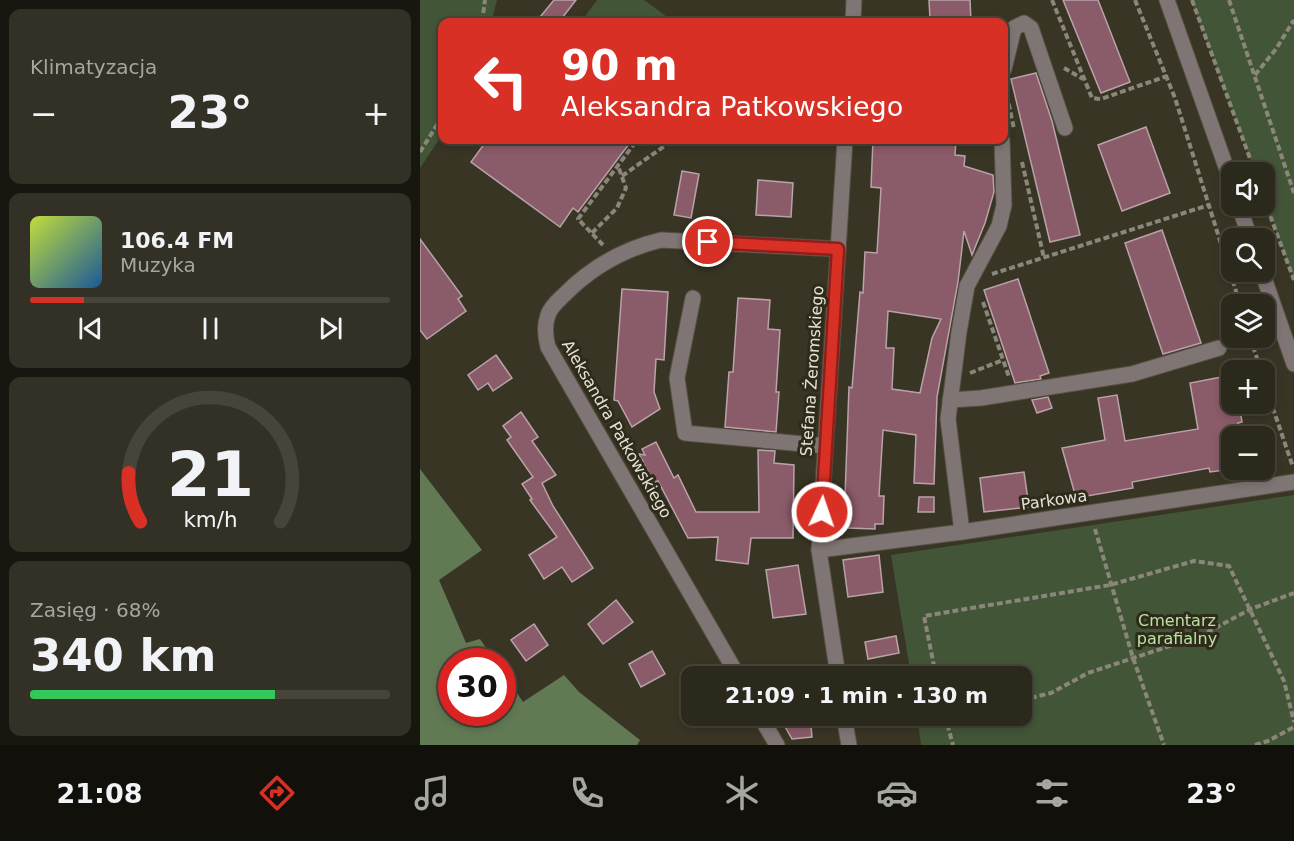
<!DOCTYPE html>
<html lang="pl">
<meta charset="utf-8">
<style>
:root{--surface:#2b281c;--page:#333025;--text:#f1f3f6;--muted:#a6a6a3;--line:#47443b;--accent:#d93025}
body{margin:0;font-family:"DejaVu Sans",sans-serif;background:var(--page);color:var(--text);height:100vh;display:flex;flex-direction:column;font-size:22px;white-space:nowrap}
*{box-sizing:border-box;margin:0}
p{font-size:20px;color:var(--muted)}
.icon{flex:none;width:33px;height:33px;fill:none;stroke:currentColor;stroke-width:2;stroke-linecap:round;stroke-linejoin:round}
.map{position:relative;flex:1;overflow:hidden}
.panel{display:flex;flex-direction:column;gap:9px;padding:9px;background:#18160f;width:420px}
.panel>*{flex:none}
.banner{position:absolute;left:18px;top:18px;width:570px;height:126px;border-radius:12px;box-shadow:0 3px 9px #0003,0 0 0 2px var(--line);background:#d93025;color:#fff;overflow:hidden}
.buttons{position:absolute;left:801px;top:162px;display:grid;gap:12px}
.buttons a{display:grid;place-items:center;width:54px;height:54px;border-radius:12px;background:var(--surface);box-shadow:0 3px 9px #0003,0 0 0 2px var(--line);font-size:30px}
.speed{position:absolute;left:18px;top:648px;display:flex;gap:12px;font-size:30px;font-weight:700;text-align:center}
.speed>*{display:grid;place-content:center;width:78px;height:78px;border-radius:50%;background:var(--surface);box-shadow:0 3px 9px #0003,0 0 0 2px var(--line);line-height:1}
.speed .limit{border:9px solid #d22;background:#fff;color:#111}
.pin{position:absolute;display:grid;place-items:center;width:51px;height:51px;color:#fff;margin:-26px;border:3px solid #fff;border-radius:50%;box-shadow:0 2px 6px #0007}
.me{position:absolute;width:66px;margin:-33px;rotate:3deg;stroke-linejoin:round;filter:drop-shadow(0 0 4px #0008)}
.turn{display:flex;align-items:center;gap:21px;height:126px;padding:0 24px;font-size:27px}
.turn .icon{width:78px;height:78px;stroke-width:2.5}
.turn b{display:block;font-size:42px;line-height:51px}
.big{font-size:45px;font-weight:700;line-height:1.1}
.panel .card{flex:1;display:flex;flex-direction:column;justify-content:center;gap:9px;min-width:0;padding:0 21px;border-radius:12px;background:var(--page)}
.panel .dial{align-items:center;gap:0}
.dial svg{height:156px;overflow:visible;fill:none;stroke:var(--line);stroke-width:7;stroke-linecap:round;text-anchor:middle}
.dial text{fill:var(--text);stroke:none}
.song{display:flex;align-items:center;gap:18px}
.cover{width:72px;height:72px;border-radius:9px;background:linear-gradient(135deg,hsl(70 70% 55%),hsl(210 70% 35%))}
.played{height:6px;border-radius:3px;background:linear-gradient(90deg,var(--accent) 15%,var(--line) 15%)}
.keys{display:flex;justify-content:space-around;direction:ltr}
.heat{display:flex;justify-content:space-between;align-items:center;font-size:33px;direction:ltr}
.charge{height:9px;border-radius:4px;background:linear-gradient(90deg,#34c759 68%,var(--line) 0)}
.trip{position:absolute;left:261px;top:666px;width:351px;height:60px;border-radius:12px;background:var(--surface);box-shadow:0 3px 9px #0003,0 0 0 2px var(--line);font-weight:700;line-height:60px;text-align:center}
.menu{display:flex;height:96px;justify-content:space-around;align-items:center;background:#11100b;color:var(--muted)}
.menu .icon{width:42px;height:42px}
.menu .active{color:var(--accent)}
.menu b{font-size:27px;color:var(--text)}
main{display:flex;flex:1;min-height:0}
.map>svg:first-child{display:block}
.green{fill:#425537}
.forest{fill:#617a54}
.building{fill:#8a5b69;stroke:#b9a3a9;stroke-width:1.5;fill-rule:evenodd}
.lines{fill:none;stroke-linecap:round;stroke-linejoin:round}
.minor-casing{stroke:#555142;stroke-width:17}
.path{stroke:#8a877a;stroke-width:4;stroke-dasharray:6 3;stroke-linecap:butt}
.minor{stroke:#7f7574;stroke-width:15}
.route-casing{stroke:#8d1f18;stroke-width:15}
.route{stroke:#d93025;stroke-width:10}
.labels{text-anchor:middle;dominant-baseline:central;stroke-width:6;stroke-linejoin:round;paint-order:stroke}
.street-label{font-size:16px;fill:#e5e3d9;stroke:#2f2b1b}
.park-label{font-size:16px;fill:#b9e1a3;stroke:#2f2b1b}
</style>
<main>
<section class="panel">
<div class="card"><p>Klimatyzacja</p>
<div class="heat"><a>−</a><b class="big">23°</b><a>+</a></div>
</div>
<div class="card">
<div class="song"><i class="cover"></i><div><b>106.4 FM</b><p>Muzyka</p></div></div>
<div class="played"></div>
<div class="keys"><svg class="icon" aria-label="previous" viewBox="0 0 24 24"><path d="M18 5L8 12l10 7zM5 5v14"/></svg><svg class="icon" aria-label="pause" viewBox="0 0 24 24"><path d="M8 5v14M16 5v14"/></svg><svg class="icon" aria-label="next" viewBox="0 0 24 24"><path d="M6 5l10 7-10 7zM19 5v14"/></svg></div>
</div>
<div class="card dial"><svg viewBox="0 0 100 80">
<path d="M14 69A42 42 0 1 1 86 69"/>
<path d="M14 69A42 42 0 0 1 8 44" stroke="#d93025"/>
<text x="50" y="56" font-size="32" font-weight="700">21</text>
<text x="50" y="72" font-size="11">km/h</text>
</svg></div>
<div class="card"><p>Zasięg · 68%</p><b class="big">340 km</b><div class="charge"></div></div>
</section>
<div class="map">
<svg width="874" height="745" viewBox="0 0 874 745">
<rect width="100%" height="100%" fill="#393525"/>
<!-- green -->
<g class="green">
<polygon points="0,0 77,0 71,22 22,22 22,135 0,168"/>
<polygon points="177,0 224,0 254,22 161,22"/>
<polygon points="771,0 874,0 874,281 845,199 844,172 835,172"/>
<polygon points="874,495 874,745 501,745 497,716 602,716 602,676 491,676 471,555"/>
</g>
<!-- forest -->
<polygon class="forest" points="0,469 62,550 19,580 46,643 60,639 75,661 32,662 32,712 82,712 83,672 103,702 144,675 159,692 220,740 217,745 0,745"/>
<!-- building -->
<g class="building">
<polygon points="134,0 156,0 139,22 116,22"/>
<polygon points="509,0 550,0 551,22 530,22 530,19 510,19"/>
<polygon points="643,0 678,0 710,82 681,93"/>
<polygon points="616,73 632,121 660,235 630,242 591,79"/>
<polygon points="726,127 750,193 702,211 678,145"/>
<polygon points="67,140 212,140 158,212 153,208 140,227 51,162"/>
<path d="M453,140H536L535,155L545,156L544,166L573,175L574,192L565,223L552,255L544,231L538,282L517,397L514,484L494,483L496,435L463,430L459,496H464L463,524H455V529L428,528V524H424L429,387L432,388L440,292L443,293L445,252L457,253L461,188L451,187ZM468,311L521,319L512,338L500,393L472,389L474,348H466Z"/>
<polygon points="262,171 279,174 271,218 254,215"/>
<polygon points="338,180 373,183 371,217 336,215"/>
<polygon points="742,230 781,343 743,354 705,243"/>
<polygon points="0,239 42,296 38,299 46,311 7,339 0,330"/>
<polygon points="598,279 629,373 620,376 621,379 595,383 564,290"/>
<polygon points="202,289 248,292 244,360 236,359 234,392 240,409 212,427 198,401 194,400"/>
<polygon points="318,298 350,300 348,329 360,330 356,392 359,392 356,432 305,427 309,372 313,372"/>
<polygon points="76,355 92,378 73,391 68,383 58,390 48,375"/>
<polygon points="812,375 812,404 819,404 822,422 818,423 820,436 812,436 812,469 790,472 789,468 712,482 713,488 656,498 642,448 685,440 678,398 697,395 705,441 778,429 770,383"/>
<polygon points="628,397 632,408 617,413 612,400"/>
<polygon points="101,412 118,437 112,441 136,475 122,483 133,506 173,568 152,582 142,567 124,579 109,555 137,537 110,500 112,499 102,484 113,477 87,440 91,437 83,426"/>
<polygon points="236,442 254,478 258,475 276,512 339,512 338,450 355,451 354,463 374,465 373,538 331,538 328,564 296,560 298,537 268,538 238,481 234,483 219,454 225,455 222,449"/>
<polygon points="604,472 609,507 564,512 560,478"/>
<polygon points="499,497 514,497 514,512 498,512"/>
<polygon points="459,555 463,592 428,597 423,560"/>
<polygon points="378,565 386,614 353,618 346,570"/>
<polygon points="196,600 213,622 183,644 168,624"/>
<polygon points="114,624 128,645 106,661 91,640"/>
<polygon points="476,636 479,653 448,659 445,642"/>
<polygon points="232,651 245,674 221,687 209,664"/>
<polygon points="359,716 390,716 392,737 372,739"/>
</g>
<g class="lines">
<defs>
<g id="minor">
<polyline points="747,0 812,184"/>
<polyline points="433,22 434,0"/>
<polyline points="584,69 594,28 604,23 611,28 645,128"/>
<polyline points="819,206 830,238"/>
<polyline points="842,272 874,364"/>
<polyline points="273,298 257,378 265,433 405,446"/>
<polyline points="530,400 561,398 712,374 799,348"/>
<polyline points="542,532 528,419 539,332 547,286 579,226 584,205 582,140"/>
<polyline points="399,550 542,532 874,482"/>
<path d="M318,676L128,347C125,336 124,326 128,315C131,306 139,300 145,294C173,266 203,249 241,240L418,249"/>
<polyline points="418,676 399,550 425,140"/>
<polyline points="340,716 357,745"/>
<polyline points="424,716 429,745"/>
</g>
</defs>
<!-- minor casing -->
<use href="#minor" class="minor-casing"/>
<!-- path -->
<g class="path">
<polyline points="632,0 672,98 681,99 747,76"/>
<polyline points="715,0 755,98 820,304"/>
<polyline points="772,0 835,172"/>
<polyline points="809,0 874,193"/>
<polyline points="62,22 65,0"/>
<polyline points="644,68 663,79"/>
<polyline points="835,75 856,49 874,20"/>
<polyline points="585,86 594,129"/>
<polyline points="0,152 22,117"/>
<polyline points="602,162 624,258"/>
<polyline points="202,176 253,140"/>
<polyline points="844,199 874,280"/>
<polyline points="172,233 197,208 206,188 198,166"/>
<polyline points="183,245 158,219 217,140"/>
<polyline points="572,274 789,205"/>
<polyline points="563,302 589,377"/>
<polyline points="830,338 841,370"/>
<polyline points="550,373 583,360"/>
<polyline points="844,382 873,467"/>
<polyline points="675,529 713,658 744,745"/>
<polyline points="516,676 504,616 690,585 774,561 809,566 864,681 874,722"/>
<polyline points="602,700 631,693 668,673 780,636 831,609 874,593"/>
<polyline points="525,716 533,745"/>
<polyline points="525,717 532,716"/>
<polyline points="835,745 848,741 874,727"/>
</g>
<!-- minor -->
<use href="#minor" class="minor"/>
</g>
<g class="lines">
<defs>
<polyline id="route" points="288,242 418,249 402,512"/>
</defs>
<!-- route casing -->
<use href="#route" class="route-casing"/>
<!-- route -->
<use href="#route" class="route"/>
</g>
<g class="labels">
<!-- street labels -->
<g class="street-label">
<text transform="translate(392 371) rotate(-86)">Stefana Żeromskiego</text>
<text transform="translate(197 429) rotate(60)">Aleksandra Patkowskiego</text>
<text transform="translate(634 500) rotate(-8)">Parkowa</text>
</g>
<!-- park labels -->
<g class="park-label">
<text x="757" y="620">Cmentarz<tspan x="757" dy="18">parafialny</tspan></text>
</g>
</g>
</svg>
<div class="buttons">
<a><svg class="icon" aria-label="sound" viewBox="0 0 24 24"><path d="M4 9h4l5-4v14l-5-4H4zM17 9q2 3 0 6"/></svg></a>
<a><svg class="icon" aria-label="search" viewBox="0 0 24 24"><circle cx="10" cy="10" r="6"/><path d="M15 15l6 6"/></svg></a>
<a><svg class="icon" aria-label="layers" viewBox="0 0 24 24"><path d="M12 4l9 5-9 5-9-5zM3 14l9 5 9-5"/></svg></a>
<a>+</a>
<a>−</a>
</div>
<div class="speed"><div class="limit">30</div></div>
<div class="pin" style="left:288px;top:242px;background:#d93025"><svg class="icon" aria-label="arrive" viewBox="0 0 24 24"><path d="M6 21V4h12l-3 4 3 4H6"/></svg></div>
<svg class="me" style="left:402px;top:512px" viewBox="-20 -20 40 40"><circle r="17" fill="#d93025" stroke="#fff" stroke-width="3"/><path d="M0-11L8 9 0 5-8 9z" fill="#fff"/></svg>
<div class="trip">21:09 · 1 min · 130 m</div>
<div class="banner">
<div class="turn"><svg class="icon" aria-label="left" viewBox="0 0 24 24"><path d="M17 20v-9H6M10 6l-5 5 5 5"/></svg><div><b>90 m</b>Aleksandra Patkowskiego</div></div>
</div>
</div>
</main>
<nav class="menu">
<b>21:08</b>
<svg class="icon active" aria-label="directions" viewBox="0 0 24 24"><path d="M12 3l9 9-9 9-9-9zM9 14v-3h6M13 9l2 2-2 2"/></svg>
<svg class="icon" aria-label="music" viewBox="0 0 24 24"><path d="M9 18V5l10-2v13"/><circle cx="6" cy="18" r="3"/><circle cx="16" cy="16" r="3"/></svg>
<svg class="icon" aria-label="phone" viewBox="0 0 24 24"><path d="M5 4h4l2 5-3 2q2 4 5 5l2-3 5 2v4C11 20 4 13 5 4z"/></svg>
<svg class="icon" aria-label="climate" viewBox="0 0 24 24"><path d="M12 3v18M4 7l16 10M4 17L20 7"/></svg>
<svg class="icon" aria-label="car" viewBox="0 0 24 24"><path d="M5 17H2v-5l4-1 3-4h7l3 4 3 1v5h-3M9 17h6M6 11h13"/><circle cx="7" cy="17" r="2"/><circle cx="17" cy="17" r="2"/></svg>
<svg class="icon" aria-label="filters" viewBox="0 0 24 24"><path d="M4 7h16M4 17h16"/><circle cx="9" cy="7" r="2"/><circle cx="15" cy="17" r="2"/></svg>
<b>23°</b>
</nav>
